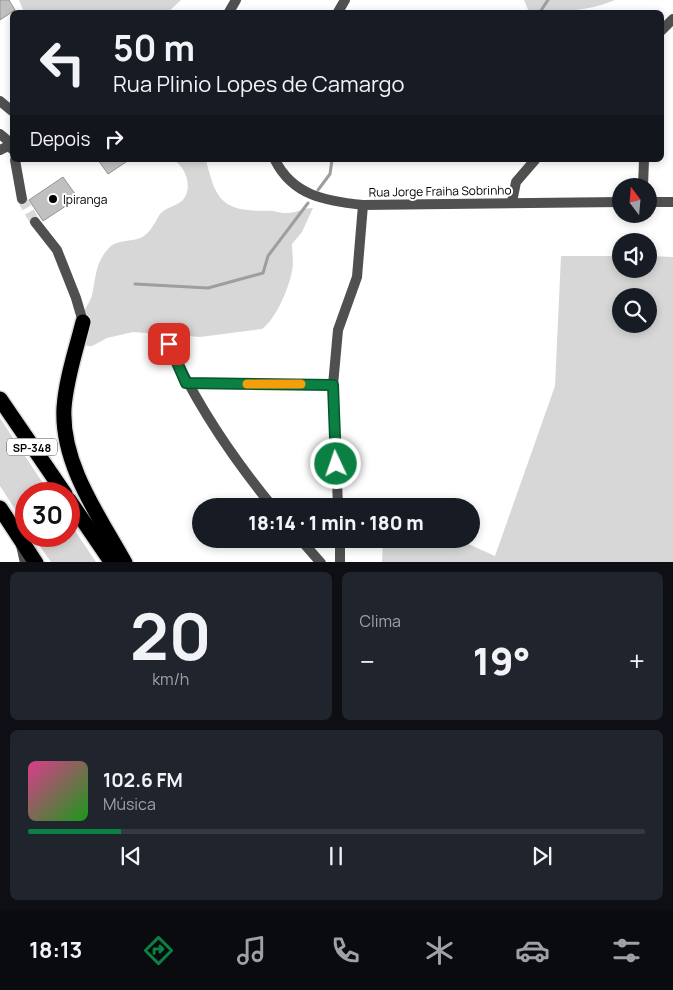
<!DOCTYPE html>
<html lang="pt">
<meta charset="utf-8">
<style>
:root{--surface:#171b24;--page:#20242c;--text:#f1f3f6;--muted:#9ea1a6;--line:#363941;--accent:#0b8043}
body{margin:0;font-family:Manrope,sans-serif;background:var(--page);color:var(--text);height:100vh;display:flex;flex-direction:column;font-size:19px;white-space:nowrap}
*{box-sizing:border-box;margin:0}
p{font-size:16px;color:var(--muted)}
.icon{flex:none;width:28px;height:28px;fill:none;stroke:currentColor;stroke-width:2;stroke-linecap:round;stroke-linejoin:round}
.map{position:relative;height:562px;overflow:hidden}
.panel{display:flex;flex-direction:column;gap:10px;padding:10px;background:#0d0f14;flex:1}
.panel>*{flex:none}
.hud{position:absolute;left:10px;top:10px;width:654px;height:152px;border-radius:8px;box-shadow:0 2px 8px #0003;background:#171b24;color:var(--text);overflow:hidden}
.needle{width:32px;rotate:344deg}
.controls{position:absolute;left:612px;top:178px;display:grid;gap:10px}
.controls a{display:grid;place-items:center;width:45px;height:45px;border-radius:50%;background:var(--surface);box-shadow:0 2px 8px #0003;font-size:25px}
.speed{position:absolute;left:15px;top:482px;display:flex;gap:10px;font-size:25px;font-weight:700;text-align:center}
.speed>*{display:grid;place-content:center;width:65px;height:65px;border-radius:50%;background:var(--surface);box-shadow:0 2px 8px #0003;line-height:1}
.speed .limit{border:8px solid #d22;background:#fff;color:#111}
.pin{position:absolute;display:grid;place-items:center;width:42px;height:42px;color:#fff;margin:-21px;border-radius:10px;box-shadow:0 2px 8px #0006}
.me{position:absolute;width:55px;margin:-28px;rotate:357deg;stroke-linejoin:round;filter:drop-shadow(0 0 4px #0008)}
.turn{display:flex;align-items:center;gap:18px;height:105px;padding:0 20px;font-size:22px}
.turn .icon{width:65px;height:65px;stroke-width:2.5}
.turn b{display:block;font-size:35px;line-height:42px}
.then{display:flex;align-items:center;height:48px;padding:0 20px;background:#0003;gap:10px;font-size:19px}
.big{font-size:38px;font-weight:800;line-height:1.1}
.panel .card{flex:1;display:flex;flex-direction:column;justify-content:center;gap:8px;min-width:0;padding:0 18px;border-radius:8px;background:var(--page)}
.panel .dial{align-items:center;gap:0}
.dial b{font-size:65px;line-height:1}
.song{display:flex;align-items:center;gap:15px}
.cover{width:60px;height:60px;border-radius:8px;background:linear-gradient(135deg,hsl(330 70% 55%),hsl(120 70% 35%))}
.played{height:5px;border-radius:2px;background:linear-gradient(90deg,var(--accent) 15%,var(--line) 15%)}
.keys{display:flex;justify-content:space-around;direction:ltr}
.heat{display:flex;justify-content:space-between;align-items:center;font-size:28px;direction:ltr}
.panel .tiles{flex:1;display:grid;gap:10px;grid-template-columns:1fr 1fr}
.card:last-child{grid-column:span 2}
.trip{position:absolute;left:192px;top:498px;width:288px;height:50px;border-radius:25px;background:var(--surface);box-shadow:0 2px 8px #0003;font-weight:800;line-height:50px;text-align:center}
.tab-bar{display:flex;height:80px;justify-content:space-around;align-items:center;background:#090b0e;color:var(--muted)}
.tab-bar .icon{width:35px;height:35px}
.tab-bar .selected{color:var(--accent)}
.tab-bar b{font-size:22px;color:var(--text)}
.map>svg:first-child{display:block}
.green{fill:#d7d7d7;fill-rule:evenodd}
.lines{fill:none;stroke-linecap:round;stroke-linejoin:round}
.stream{stroke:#9e9e9e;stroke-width:3}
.building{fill:#c0c0c0;stroke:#949494}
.minor-tunnel{stroke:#d9d9d9;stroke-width:10;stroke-dasharray:10 5;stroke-linecap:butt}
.highway-casing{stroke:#dbdbdb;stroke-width:18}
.minor{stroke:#505050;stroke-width:10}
.highway{stroke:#000;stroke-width:15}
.route-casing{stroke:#07532c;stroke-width:12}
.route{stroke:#0b8043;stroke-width:9}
.slow{stroke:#f59e0b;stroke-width:9}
.poi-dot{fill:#000;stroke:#fff;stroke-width:2}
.labels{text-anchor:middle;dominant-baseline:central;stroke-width:4;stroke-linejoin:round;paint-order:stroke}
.shield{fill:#fff;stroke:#4c4c4c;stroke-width:1}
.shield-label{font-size:11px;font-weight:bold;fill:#000}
.street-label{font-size:12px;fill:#000;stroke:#fff}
.poi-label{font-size:12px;fill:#000;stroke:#fff;text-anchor:start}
</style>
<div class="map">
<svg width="673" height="563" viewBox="0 0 673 563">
<rect width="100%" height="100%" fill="#fff"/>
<!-- green -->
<g class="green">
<polygon points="19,0 181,0 168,12 24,12"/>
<path d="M524,0H615C586,12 559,12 529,12Z"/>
<path d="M174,160H206C216,202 223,211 268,211C274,210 281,214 287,213C296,213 303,208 313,208L302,232L292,244C292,252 294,263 292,271C289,288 276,319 262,329L200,337L133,332L107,338L92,346H87C83,338 81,321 84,312C86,306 91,301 92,295C96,278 95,262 109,248C118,238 134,243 144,236C152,230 155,222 160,214C166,207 177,206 183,200C193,187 186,168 174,160Z"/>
<path d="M561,256H621V269H649V256L673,257V562H382L383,539H457L495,556L555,386ZM649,296V324H621V296Z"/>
<polygon points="0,418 50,494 26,494 26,526 0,486"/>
<polygon points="69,522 96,562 51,562 33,536 69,536"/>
</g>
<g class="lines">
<!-- stream -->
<g class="stream">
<polyline points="540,12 548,0"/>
<polyline points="318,190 330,174 332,160"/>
<polyline points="135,284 208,288 263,273 268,256 308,203"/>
</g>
</g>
<!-- building -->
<g class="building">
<polygon points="0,0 9,0 15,10 0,20"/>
<polygon points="98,160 129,160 108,174"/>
<polygon points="63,177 78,198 43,221 29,200"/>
</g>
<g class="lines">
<!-- minor-tunnel -->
<polyline class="minor-tunnel" points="22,199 35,222"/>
<defs>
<g id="highway">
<path d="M83,322C76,350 66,379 64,408C61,464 99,516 125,563"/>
<polyline points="0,399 65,494"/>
<polyline points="69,500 112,563"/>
<polyline points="0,508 36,563"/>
</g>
</defs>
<!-- highway casing -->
<use href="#highway" class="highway-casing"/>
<!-- minor -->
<g class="minor">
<polyline points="229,12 236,0"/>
<polyline points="338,12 345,0"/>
<polyline points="661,31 673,19"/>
<polyline points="0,101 12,111"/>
<polyline points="0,134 12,144 12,149"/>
<polyline points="0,150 12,144"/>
<polyline points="15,160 22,199"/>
<path d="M275,160C293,196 326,201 363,205L621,202"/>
<polyline points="643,186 644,160"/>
<polyline points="512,202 516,182 535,160"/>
<polyline points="649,202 673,202"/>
<polyline points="35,222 57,250 76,298 83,322"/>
<path d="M169,344C195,402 232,457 272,506"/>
<polyline points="186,383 333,385"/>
<polyline points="338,506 333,385 338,330 357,277 363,205"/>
<polyline points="300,539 321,563"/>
<polyline points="340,539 340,563"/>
<polyline points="21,545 25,563"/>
</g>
<!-- highway -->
<use href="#highway" class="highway"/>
</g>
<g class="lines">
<defs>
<polyline id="route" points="169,344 186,383 333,385 336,464"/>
</defs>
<!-- route casing -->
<use href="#route" class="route-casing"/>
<!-- route -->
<use href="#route" class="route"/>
<!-- slow -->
<polyline class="slow" points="247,384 301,384"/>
</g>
<!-- markers -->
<circle class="poi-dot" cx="53" cy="199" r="5"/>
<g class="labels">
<!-- shield labels -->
<rect class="shield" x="7" y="438.5" width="50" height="17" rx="4"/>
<g class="shield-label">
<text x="32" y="447">SP-348</text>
</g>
<!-- street labels -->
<g class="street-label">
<text transform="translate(440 191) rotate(-1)">Rua Jorge Fraiha Sobrinho</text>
</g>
<!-- poi labels -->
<g class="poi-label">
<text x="63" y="199">Ipiranga</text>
</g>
</g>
</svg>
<div class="controls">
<a><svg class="needle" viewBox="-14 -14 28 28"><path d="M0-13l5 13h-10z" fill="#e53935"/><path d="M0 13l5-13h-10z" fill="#9ea1a6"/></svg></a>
<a><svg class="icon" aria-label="sound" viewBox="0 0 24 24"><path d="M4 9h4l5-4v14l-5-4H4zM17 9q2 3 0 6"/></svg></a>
<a><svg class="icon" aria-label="search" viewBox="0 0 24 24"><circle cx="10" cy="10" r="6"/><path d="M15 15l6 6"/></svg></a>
</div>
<div class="speed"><div class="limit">30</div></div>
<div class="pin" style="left:169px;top:344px;background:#d93025"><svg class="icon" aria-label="arrive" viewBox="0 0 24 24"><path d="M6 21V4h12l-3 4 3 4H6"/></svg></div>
<svg class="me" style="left:336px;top:464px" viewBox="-20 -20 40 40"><circle r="17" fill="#0b8043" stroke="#fff" stroke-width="3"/><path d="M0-11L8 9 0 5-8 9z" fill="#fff"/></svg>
<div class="trip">18:14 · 1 min · 180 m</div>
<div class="hud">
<div class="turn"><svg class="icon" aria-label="left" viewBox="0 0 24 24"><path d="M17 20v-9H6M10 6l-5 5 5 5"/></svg><div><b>50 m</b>Rua Plinio Lopes de Camargo</div></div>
<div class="then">Depois<svg class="icon" aria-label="right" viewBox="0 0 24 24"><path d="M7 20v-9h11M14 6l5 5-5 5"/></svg></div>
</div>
</div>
<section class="panel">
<div class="tiles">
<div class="card dial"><b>20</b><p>km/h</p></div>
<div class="card"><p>Clima</p>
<div class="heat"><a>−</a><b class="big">19°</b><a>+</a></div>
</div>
<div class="card">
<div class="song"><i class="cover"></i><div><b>102.6 FM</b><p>Música</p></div></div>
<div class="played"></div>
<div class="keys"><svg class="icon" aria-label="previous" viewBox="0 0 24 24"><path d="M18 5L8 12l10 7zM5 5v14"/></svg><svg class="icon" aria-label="pause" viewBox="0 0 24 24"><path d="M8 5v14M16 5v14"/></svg><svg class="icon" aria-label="next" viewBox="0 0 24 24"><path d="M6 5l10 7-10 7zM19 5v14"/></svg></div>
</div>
</div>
</section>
<nav class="tab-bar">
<b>18:13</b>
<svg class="icon selected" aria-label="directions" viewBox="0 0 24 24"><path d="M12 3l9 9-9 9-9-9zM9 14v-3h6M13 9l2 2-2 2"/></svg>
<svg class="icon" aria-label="music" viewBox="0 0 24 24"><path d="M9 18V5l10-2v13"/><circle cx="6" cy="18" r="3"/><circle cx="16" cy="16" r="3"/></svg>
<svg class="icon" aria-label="phone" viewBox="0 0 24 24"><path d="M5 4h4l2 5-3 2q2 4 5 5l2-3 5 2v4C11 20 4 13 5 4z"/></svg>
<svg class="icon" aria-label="climate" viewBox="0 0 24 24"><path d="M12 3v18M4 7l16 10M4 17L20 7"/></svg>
<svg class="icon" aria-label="car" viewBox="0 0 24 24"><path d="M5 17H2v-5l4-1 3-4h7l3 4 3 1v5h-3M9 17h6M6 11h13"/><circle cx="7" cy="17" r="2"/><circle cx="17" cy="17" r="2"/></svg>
<svg class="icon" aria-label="filters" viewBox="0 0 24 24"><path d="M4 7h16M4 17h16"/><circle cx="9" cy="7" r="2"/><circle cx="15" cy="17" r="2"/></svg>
</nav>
